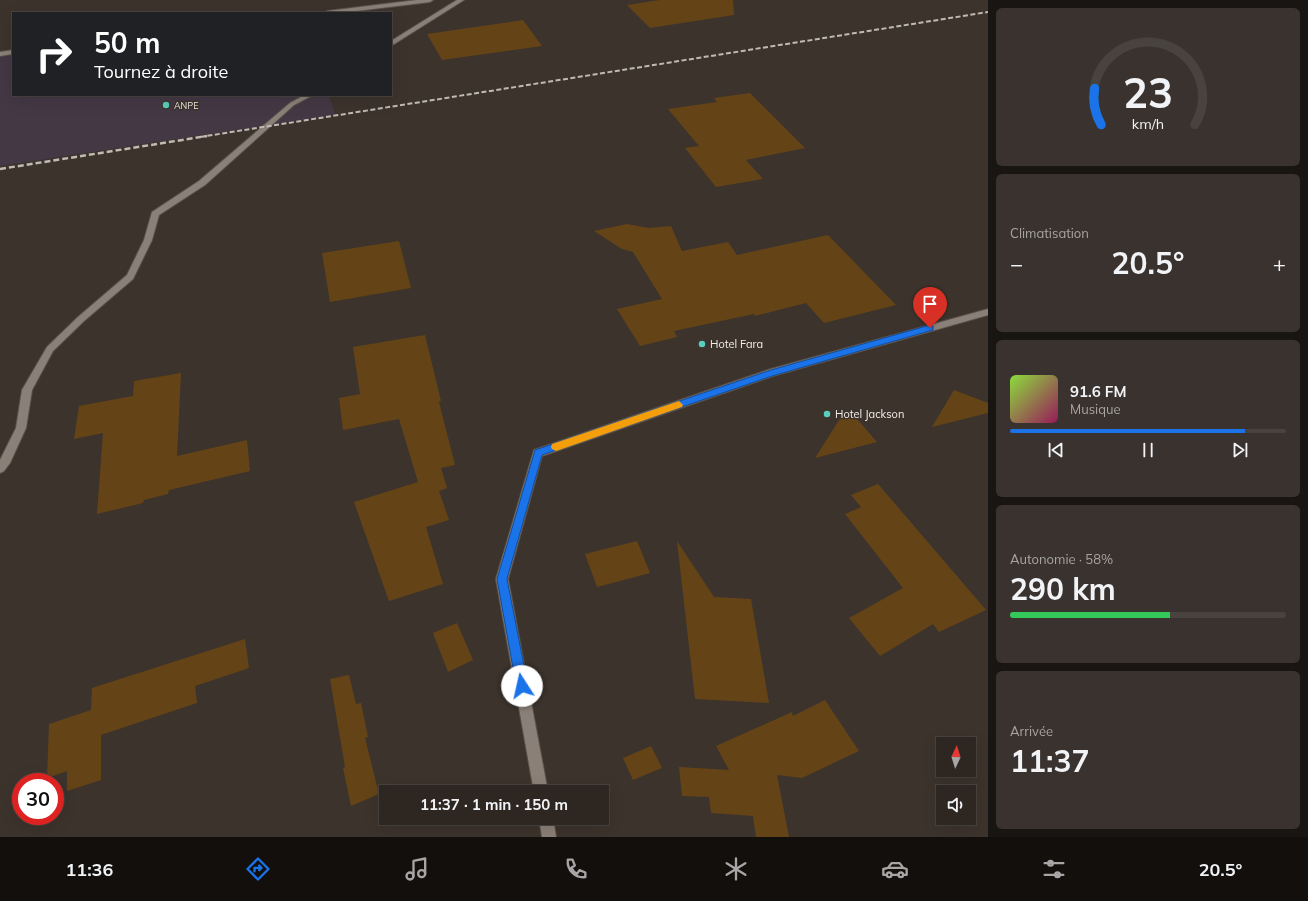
<!DOCTYPE html>
<html lang="fr">
<meta charset="utf-8">
<style>
:root{--surface:#2d2621;--page:#39322e;--text:#f1f3f6;--muted:#a7a5a5;--line:#48433f;--accent:#1a73e8}
body{margin:0;font-family:Mulish,sans-serif;background:var(--page);color:var(--text);height:100vh;display:flex;flex-direction:column;font-size:15px;white-space:nowrap}
*{box-sizing:border-box;margin:0}
p{font-size:13px;color:var(--muted)}
.icon{flex:none;width:22px;height:22px;fill:none;stroke:currentColor;stroke-width:2;stroke-linecap:round;stroke-linejoin:round}
.map{position:relative;flex:1;overflow:hidden}
.side{display:flex;flex-direction:column;gap:8px;padding:8px;background:#191512;width:320px}
.side>*{flex:none}
.guide{position:absolute;left:12px;top:12px;width:380px;height:84px;border-radius:0px;box-shadow:0 4px 16px #0002,0 0 0 1px var(--line);background:#202124;color:#fff;overflow:hidden}
.needle{width:26px;rotate:4deg}
.controls{position:absolute;left:936px;top:737px;display:grid;gap:8px}
.controls a{display:grid;place-items:center;width:40px;height:40px;border-radius:0px;background:var(--surface);box-shadow:0 4px 16px #0002,0 0 0 1px var(--line);font-size:20px}
.speed{position:absolute;left:12px;top:773px;display:flex;gap:8px;font-size:20px;font-weight:700;text-align:center}
.speed>*{display:grid;place-content:center;width:52px;height:52px;border-radius:50%;background:var(--surface);box-shadow:0 4px 16px #0002,0 0 0 1px var(--line);line-height:1}
.speed .limit{border:6px solid #d22;background:#fff;color:#111}
.pin{position:absolute;display:grid;place-items:center;width:34px;height:34px;color:#fff;margin:-41px -17px;border-radius:50% 50% 50% 0;rotate:-45deg;box-shadow:0 0 4px #0007}
.pin .icon{rotate:45deg}
.me{position:absolute;width:44px;margin:-22px;rotate:350deg;stroke-linejoin:round;filter:drop-shadow(0 0 3px #0008)}
.turn{display:flex;align-items:center;gap:14px;height:84px;padding:0 16px;font-size:18px}
.turn .icon{width:52px;height:52px;stroke-width:2.5}
.turn b{display:block;font-size:28px;line-height:34px}
.big{font-size:30px;font-weight:700;line-height:1.1}
.side .tile{flex:1;display:flex;flex-direction:column;justify-content:center;gap:6px;min-width:0;padding:0 14px;border-radius:6px;background:var(--page)}
.side .dial{align-items:center;gap:0}
.dial svg{height:104px;overflow:visible;fill:none;stroke:var(--line);stroke-width:7;stroke-linecap:round;text-anchor:middle}
.dial text{fill:var(--text);stroke:none}
.song{display:flex;align-items:center;gap:12px}
.cover{width:48px;height:48px;border-radius:6px;background:linear-gradient(135deg,hsl(90 70% 55%),hsl(330 70% 35%))}
.played{height:4px;border-radius:2px;background:linear-gradient(90deg,var(--accent) 85%,var(--line) 85%)}
.keys{display:flex;justify-content:space-around;direction:ltr}
.heat{display:flex;justify-content:space-between;align-items:center;font-size:22px;direction:ltr}
.charge{height:6px;border-radius:3px;background:linear-gradient(90deg,#34c759 58%,var(--line) 0)}
.trip{position:absolute;left:379px;top:785px;width:230px;height:40px;border-radius:0px;background:var(--surface);box-shadow:0 4px 16px #0002,0 0 0 1px var(--line);font-weight:700;line-height:40px;text-align:center}
.tab-bar{display:flex;height:64px;justify-content:space-around;align-items:center;background:#120f0d;color:var(--muted)}
.tab-bar .icon{width:28px;height:28px}
.tab-bar .selected{color:var(--accent)}
.tab-bar b{font-size:18px;color:var(--text)}
main{display:flex;flex:1;min-height:0}
.map>svg:first-child{display:block}
.education{fill:#453845}
.building{fill:#644417}
.lines{fill:none;stroke-linecap:round;stroke-linejoin:round}
.street-casing{stroke:#59524b;stroke-width:2}
.street{fill:#8b8078;fill-rule:evenodd}
.rail-far1{stroke:#c1bab4;stroke-width:2;stroke-dasharray:5 2.5;stroke-linecap:butt}
.rail{stroke:#c1bab4;stroke-width:2.5;stroke-dasharray:6 3;stroke-linecap:butt}
.route{fill:#1a73e8;stroke:#114b97}
.slow{fill:#f59e0b}
.poi-dot{fill:#5acebc;stroke:#3c332c;stroke-width:1.5}
.labels{text-anchor:middle;dominant-baseline:central;stroke-width:3;stroke-linejoin:round;paint-order:stroke}
.far-poi-label{font-size:9px;fill:#f4eee9;stroke:#3c332c;text-anchor:start}
.poi-label{font-size:11px;fill:#f4eee9;stroke:#3c332c;text-anchor:start}
</style>
<main>
<div class="map">
<svg width="988" height="837" viewBox="0 0 988 837">
<rect width="100%" height="100%" fill="#3c332c"/>
<!-- education -->
<polygon class="education" points="13,55 13,95 329,95 335,115 0,166 0,57"/>
<!-- building -->
<g class="building">
<polygon points="660,0 733,0 734,15 650,28 627,5"/>
<polygon points="523,20 542,46 442,60 427,34"/>
<polygon points="750,93 805,148 746,160 763,179 716,187 685,148 699,146 668,109 717,102 714,98"/>
<polygon points="627,224 649,228 671,226 682,251 728,242 737,255 828,235 896,305 824,323 806,303 755,316 754,314 674,331 677,337 640,346 617,309 662,299 633,252 622,249 594,231"/>
<polygon points="399,241 411,288 330,302 322,253"/>
<polygon points="425,335 441,401 439,402 455,465 441,468 447,488 439,491 449,520 426,527 443,584 389,601 354,502 418,482 399,419 343,430 339,398 360,394 353,347"/>
<polygon points="181,373 177,456 247,440 250,471 169,490 168,494 144,500 143,503 97,514 103,433 74,439 79,406 133,396 134,381"/>
<polygon points="954,390 988,403 988,413 932,427"/>
<polygon points="843,414 857,419 877,442 815,458"/>
<polygon points="878,484 986,610 939,632 933,624 880,656 849,618 903,588 845,514 861,507 851,495"/>
<polygon points="637,541 650,573 597,587 585,554"/>
<polygon points="677,541 714,597 751,599 769,703 695,699"/>
<polygon points="457,623 473,660 448,672 433,633"/>
<polygon points="245,639 249,668 195,686 197,703 101,735 101,780 67,791 67,771 47,778 49,724 91,710 92,688"/>
<polygon points="349,675 356,704 361,703 368,737 365,738 379,794 351,806 343,768 345,767 330,679"/>
<polygon points="825,700 859,751 802,778 777,775 789,837 756,837 753,816 711,813 709,797 682,796 679,767 729,770 716,746 792,712 793,716"/>
<polygon points="651,746 662,768 633,780 623,758"/>
</g>
<g class="lines">
<defs>
<g id="street">
<polygon points="417,0 433,0 430,2 340,13 324,13 327,11"/>
<polygon points="457,0 464,0 391,46 391,41"/>
<polygon points="13,50 13,54 0,56 0,52"/>
<polygon points="305,95 313,95 294,105 205,185 159,215 152,240 133,279 84,321 53,351 32,390 26,428 10,463 4,471 0,473 0,460 16,428 22,390 47,347 78,317 127,275 144,240 152,212 199,181 290,103"/>
<polygon points="988,309 988,315 773,376 542,456 508,579 548,792 534,792 496,579 534,450 771,369"/>
<polygon points="539,818 553,818 556,837 542,837"/>
</g>
</defs>
<!-- street casing -->
<use href="#street" class="street-casing"/>
<!-- street -->
<use href="#street" class="street"/>
<!-- rail-far1 -->
<polyline class="rail-far1" points="200,137 988,12"/>
<!-- rail -->
<polyline class="rail" points="0,169 207,136"/>
</g>
<!-- route -->
<polygon class="route" points="930,325 933,326 933,330 772,376 542,455 507,579 528,686 526,690 522,691 517,690 497,579 535,450 771,370"/>
<!-- slow -->
<polygon class="slow" points="679,401 683,405 682,407 556,451 552,449 551,447 552,444"/>
<!-- markers -->
<g class="poi-dot">
<circle cx="166" cy="105" r="4"/>
<circle cx="702" cy="344" r="4"/>
<circle cx="827" cy="414" r="4"/>
</g>
<g class="labels">
<!-- far-poi labels -->
<g class="far-poi-label">
<text x="174" y="105">ANPE</text>
</g>
<!-- poi labels -->
<g class="poi-label">
<text x="710" y="344">Hotel Fara</text>
<text x="835" y="414">Hotel Jackson</text>
</g>
</g>
</svg>
<div class="controls">
<a><svg class="needle" viewBox="-14 -14 28 28"><path d="M0-13l5 13h-10z" fill="#e53935"/><path d="M0 13l5-13h-10z" fill="#a7a5a5"/></svg></a>
<a><svg class="icon" aria-label="sound" viewBox="0 0 24 24"><path d="M4 9h4l5-4v14l-5-4H4zM17 9q2 3 0 6"/></svg></a>
</div>
<div class="speed"><div class="limit">30</div></div>
<div class="pin" style="left:930px;top:328px;background:#d93025"><svg class="icon" aria-label="arrive" viewBox="0 0 24 24"><path d="M6 21V4h12l-3 4 3 4H6"/></svg></div>
<svg class="me" style="left:522px;top:686px" viewBox="-20 -20 40 40"><circle r="19" fill="#fff"/><path d="M0-13L10 11 0 6-10 11z" fill="#1a73e8"/></svg>
<div class="trip">11:37 · 1 min · 150 m</div>
<div class="guide">
<div class="turn"><svg class="icon" aria-label="right" viewBox="0 0 24 24"><path d="M7 20v-9h11M14 6l5 5-5 5"/></svg><div><b>50 m</b>Tournez à droite</div></div>
</div>
</div>
<section class="side">
<div class="tile dial"><svg viewBox="0 0 100 80">
<path d="M14 69A42 42 0 1 1 86 69"/>
<path d="M14 69A42 42 0 0 1 9 41" stroke="#1a73e8"/>
<text x="50" y="56" font-size="32" font-weight="700">23</text>
<text x="50" y="72" font-size="11">km/h</text>
</svg></div>
<div class="tile"><p>Climatisation</p>
<div class="heat"><a>−</a><b class="big">20.5°</b><a>+</a></div>
</div>
<div class="tile">
<div class="song"><i class="cover"></i><div><b>91.6 FM</b><p>Musique</p></div></div>
<div class="played"></div>
<div class="keys"><svg class="icon" aria-label="previous" viewBox="0 0 24 24"><path d="M18 5L8 12l10 7zM5 5v14"/></svg><svg class="icon" aria-label="pause" viewBox="0 0 24 24"><path d="M8 5v14M16 5v14"/></svg><svg class="icon" aria-label="next" viewBox="0 0 24 24"><path d="M6 5l10 7-10 7zM19 5v14"/></svg></div>
</div>
<div class="tile"><p>Autonomie · 58%</p><b class="big">290 km</b><div class="charge"></div></div>
<div class="tile"><p>Arrivée</p><b class="big">11:37</b></div>
</section>
</main>
<nav class="tab-bar">
<b>11:36</b>
<svg class="icon selected" aria-label="directions" viewBox="0 0 24 24"><path d="M12 3l9 9-9 9-9-9zM9 14v-3h6M13 9l2 2-2 2"/></svg>
<svg class="icon" aria-label="music" viewBox="0 0 24 24"><path d="M9 18V5l10-2v13"/><circle cx="6" cy="18" r="3"/><circle cx="16" cy="16" r="3"/></svg>
<svg class="icon" aria-label="phone" viewBox="0 0 24 24"><path d="M5 4h4l2 5-3 2q2 4 5 5l2-3 5 2v4C11 20 4 13 5 4z"/></svg>
<svg class="icon" aria-label="climate" viewBox="0 0 24 24"><path d="M12 3v18M4 7l16 10M4 17L20 7"/></svg>
<svg class="icon" aria-label="car" viewBox="0 0 24 24"><path d="M5 17H2v-5l4-1 3-4h7l3 4 3 1v5h-3M9 17h6M6 11h13"/><circle cx="7" cy="17" r="2"/><circle cx="17" cy="17" r="2"/></svg>
<svg class="icon" aria-label="filters" viewBox="0 0 24 24"><path d="M4 7h16M4 17h16"/><circle cx="9" cy="7" r="2"/><circle cx="15" cy="17" r="2"/></svg>
<b>20.5°</b>
</nav>
